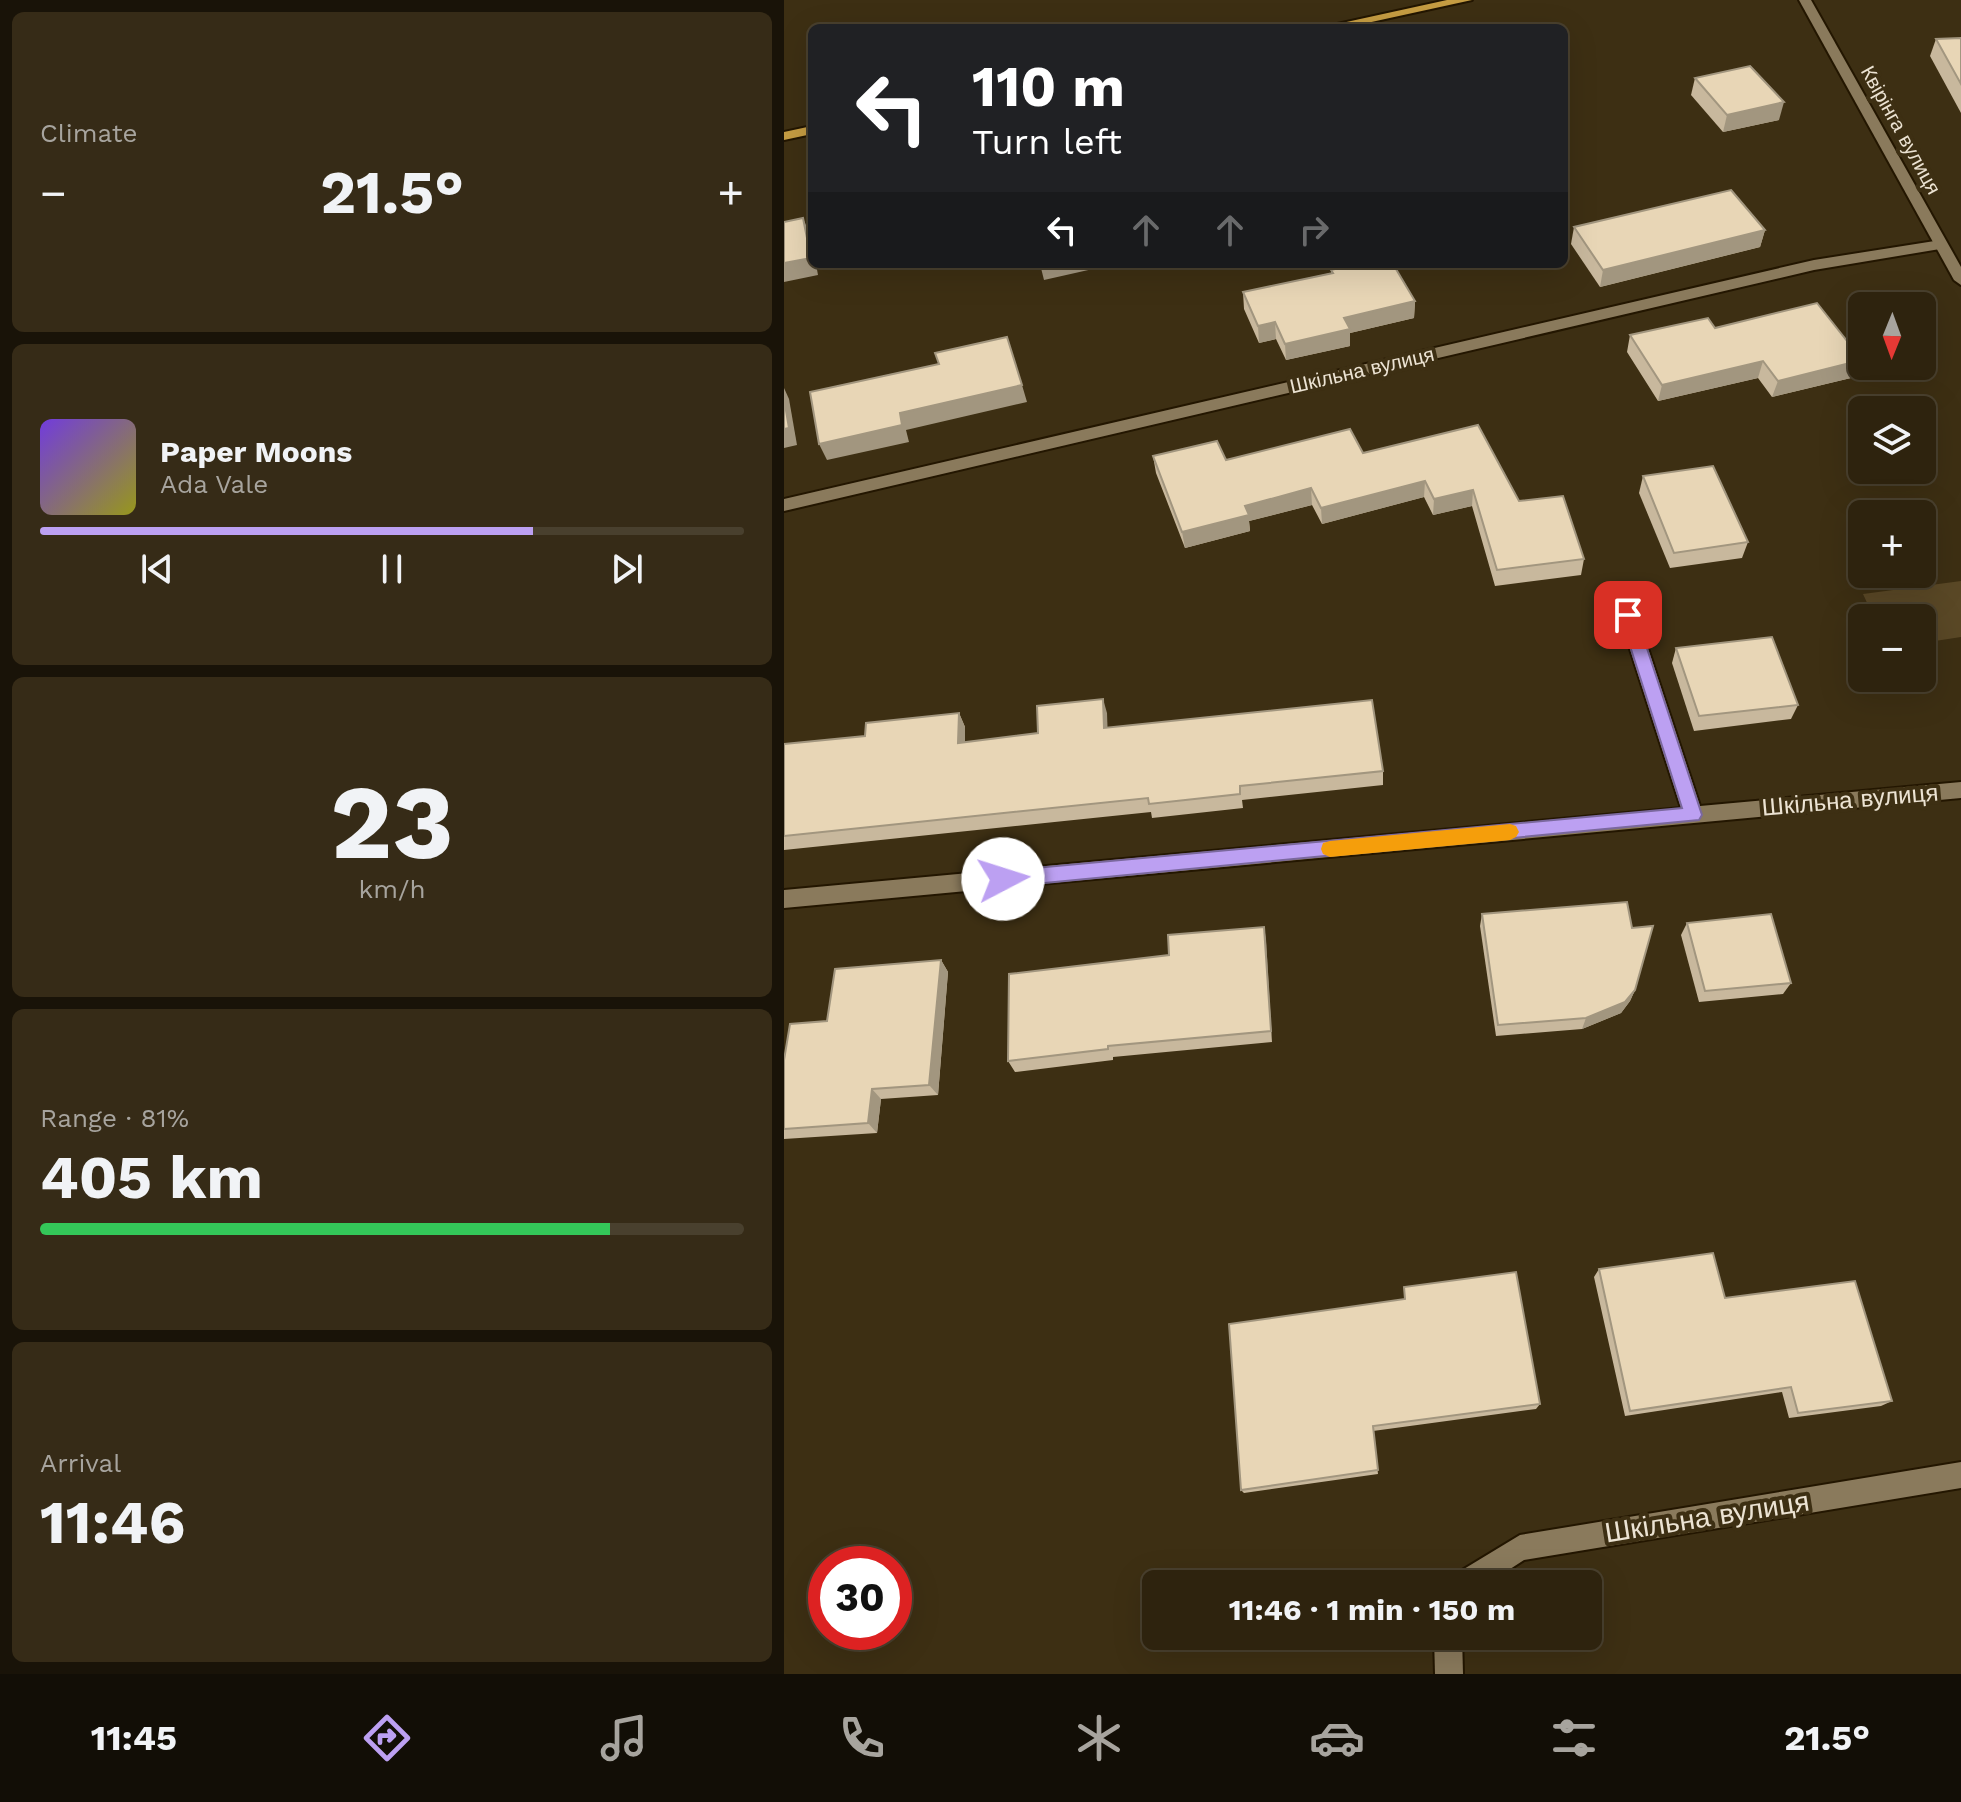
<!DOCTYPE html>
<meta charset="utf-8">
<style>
:root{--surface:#2e230e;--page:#362b17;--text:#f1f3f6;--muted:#a7a49e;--line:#49402e;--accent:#bca0f2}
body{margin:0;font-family:"Work Sans",sans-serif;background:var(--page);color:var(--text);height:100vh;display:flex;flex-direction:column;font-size:30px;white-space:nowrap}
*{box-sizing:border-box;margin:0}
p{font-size:26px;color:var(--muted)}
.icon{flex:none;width:44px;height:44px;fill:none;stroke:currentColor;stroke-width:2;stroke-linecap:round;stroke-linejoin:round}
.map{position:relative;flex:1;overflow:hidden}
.side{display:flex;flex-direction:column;gap:12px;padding:12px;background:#191308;width:784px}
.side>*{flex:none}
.hud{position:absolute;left:24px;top:24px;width:760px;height:244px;border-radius:12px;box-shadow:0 8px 32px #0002,0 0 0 2px var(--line);background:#202124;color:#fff;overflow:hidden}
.needle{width:52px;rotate:181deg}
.buttons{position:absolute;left:1064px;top:292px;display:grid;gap:16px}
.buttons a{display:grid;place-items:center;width:88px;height:88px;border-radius:12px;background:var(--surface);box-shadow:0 8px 32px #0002,0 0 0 2px var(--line);font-size:40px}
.speed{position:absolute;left:24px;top:1546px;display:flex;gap:16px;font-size:40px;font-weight:700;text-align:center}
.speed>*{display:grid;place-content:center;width:104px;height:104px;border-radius:50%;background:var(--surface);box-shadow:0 8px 32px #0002,0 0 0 2px var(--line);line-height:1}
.speed .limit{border:12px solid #d22;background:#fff;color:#111}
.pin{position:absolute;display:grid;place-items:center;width:68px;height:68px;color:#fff;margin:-34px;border-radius:16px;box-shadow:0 4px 12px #0006}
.me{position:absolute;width:88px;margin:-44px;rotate:85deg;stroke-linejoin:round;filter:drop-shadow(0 0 6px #0008)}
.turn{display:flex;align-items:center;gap:28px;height:168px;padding:0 32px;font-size:36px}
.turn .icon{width:104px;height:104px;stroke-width:2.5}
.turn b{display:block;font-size:56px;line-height:68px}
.lanes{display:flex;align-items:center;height:76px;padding:0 32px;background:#0003;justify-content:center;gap:40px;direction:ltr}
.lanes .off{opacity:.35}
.big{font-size:60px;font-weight:700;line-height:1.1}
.side .card{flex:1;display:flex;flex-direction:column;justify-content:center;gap:12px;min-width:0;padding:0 28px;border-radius:12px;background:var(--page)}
.side .dial{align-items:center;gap:0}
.dial b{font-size:104px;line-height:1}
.song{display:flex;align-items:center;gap:24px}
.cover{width:96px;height:96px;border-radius:12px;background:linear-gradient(135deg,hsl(260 70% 55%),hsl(60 70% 35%))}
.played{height:8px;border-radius:4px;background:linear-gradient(90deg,var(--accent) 70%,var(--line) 70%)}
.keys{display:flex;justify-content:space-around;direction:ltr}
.heat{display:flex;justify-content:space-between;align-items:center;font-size:44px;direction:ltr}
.charge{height:12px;border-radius:6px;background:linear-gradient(90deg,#34c759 81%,var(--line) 0)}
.trip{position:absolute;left:358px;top:1570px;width:460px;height:80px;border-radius:12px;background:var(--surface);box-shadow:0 8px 32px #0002,0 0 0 2px var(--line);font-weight:700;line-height:80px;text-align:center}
.tabs{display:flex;height:128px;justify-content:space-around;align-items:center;background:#120e06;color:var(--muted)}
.tabs .icon{width:56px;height:56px}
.tabs .selected{color:var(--accent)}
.tabs b{font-size:36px;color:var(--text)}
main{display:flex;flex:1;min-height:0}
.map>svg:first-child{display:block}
.green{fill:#5a4826}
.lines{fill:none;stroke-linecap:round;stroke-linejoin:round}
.street-casing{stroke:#231600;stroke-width:4}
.secondary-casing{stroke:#231600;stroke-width:4}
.primary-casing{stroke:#231600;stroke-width:4}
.street{fill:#8a7a5c;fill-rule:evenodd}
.secondary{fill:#8a7a5c;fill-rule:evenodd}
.primary{fill:#c59c42;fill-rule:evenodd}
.wall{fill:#c8b89d}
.shaded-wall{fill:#a2967f}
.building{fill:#e8d6b6;stroke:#a2967f;stroke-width:2}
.route{fill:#bca0f2;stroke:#7a689d;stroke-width:2}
.slow{fill:#f59e0b}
.labels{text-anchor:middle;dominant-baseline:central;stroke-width:8;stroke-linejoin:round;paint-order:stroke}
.far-street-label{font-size:20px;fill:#ece3d3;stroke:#3d2f13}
.street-label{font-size:24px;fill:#ece3d3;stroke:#3d2f13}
.near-street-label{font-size:28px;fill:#ece3d3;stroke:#3d2f13}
</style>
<main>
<section class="side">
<div class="card"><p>Climate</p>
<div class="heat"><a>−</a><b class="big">21.5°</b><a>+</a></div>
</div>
<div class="card">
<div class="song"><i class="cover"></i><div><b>Paper Moons</b><p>Ada Vale</p></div></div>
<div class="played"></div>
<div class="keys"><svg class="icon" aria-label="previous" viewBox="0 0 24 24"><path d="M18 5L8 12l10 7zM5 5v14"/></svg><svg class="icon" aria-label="pause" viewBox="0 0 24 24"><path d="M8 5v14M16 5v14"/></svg><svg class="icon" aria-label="next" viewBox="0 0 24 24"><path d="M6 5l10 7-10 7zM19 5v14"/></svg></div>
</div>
<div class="card dial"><b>23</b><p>km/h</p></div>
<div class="card"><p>Range · 81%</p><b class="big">405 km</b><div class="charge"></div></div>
<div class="card"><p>Arrival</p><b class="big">11:46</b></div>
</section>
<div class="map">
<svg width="1177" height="1674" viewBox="0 0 1177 1674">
<rect width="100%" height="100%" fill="#3d2f13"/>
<!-- green -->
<polygon class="green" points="1177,581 1177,637 1138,643 1138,618 1090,618 1079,594"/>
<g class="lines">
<defs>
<g id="street">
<polygon points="1157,240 1164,245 1162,248 1030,270 0,511 0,499 1030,260"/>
<polygon points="844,608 853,615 916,806 1177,782 1177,798 0,908 0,890 897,808 835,615"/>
<polygon points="1177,1462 1177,1488 740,1560 703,1584 666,1584 670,1575 736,1535"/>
<polygon points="650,1636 678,1636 679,1674 651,1674"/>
</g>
<polygon id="secondary" points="1015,0 1027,0 1177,267 1177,285 1170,280"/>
<g id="primary">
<polygon points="663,0 688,0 560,28 535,28"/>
<polygon points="28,126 28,134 0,140 0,132"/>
</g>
</defs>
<!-- street casing -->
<use href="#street" class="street-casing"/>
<!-- secondary casing -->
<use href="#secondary" class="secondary-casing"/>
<!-- primary casing -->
<use href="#primary" class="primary-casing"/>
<!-- street -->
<use href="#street" class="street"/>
<!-- secondary -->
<use href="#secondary" class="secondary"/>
<!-- primary -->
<use href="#primary" class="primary"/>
</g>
<!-- wall -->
<g class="wall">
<polygon points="1177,38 1177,113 1146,56 1152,39"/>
<polygon points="911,78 995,120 939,132 907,95"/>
<polygon points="790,227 981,230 976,247 816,287 787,244"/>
<polygon points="547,270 631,301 630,318 566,333 566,346 502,360 492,339 475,343 460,309 459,292 547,273"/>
<polygon points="931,328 1078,360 1071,377 988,397 974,378 874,401 843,352 846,335"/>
<polygon points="579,453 735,501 800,559 797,575 711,586 688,506 649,515 640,497 538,524 528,505 465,521 466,531 401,548 372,473 369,456 442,460"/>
<polygon points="859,476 964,542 958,558 886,568 855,493"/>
<polygon points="892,648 1014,705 1007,719 910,731 888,663"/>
<polygon points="175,713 181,727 181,742 254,733 323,713 323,727 599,771 599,785 458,800 459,808 368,818 367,812 0,850 0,744 81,736"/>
<polygon points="698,914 851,990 846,1001 837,1013 798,1029 712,1036 696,926"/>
<polygon points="903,923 1007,983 999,994 915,1002 897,935"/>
<polygon points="480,927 488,1042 329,1057 329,1060 231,1072 224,1061 385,955"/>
<polygon points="157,960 164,972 154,1095 97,1099 93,1133 0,1139 0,1060 43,1021"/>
<polygon points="815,1269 941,1298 1108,1401 1097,1406 1005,1418 998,1392 841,1416 810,1277"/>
<polygon points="620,1287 756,1404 752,1409 589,1431 594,1474 460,1493 457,1490 620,1299"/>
</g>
<!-- shaded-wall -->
<g class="shaded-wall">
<polygon points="1000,102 995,120 939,132 943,115"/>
<polygon points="19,218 26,235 28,246 28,264 32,264 34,275 0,282 0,263"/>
<polygon points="981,230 976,247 816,287 819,270"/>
<polygon points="256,264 331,264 260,280"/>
<polygon points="631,301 630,318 566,333 566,346 502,360 501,344 560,318"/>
<polygon points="491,322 492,339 475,343 474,326"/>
<polygon points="1078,360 1071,377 988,397 994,381"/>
<polygon points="979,361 974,378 874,401 878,385"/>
<polygon points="238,385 243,402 122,430 125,442 43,460 35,444 116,413"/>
<polygon points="0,388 5,399 13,445 0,448"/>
<polygon points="641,481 640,497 538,524 537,508"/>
<polygon points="527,488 528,505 465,521 466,531 401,548 398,532 461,506"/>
<polygon points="689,490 688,506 649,515 650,499"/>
<polygon points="319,699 323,713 324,742 320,728"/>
<polygon points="175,713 181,727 181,757 174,743"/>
<polygon points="480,927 482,939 488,1042 487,1031"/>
<polygon points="157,960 164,972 154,1095 145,1085"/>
<polygon points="851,990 846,1001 837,1013 798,1029 802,1018"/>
<polygon points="88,1089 97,1099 93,1133 84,1123"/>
</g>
<!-- building -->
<g class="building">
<polygon points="1177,38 1177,84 1152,39"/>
<polygon points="966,66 1000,102 943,115 911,78"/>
<polygon points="947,190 981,230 819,270 790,227"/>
<polygon points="19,218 27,258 0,263 0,222"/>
<polygon points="571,264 609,264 631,301 560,318 566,329 501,344 491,322 474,326 459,292 549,273 547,270"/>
<polygon points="1033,303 1078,360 994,381 979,361 878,385 846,335 924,318 931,328"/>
<polygon points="223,337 238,385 116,413 118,425 35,444 26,392 155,364 151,353"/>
<polygon points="0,399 5,428 0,429"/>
<polygon points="694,425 735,501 779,496 800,559 713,570 689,490 650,499 641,481 537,508 527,488 461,506 465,515 398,532 369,456 433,441 442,460 566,429 579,453"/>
<polygon points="929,466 964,542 890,553 859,476"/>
<polygon points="988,637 1014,705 915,716 892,648"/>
<polygon points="319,699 320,728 588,700 599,771 456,786 456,794 365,804 364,798 0,836 0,744 81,736 82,723 175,713 174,743 254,733 253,706"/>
<polygon points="843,902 848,928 869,926 851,990 841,1002 802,1018 714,1025 698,914"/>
<polygon points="987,914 1007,983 921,991 903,923"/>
<polygon points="480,927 487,1031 324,1046 324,1049 224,1061 225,974 385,955 384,935"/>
<polygon points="157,960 145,1085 88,1089 84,1123 0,1129 0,1060 6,1024 43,1021 51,969"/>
<polygon points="929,1253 941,1298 1071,1281 1108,1401 1014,1413 1007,1387 846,1411 815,1269"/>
<polygon points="732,1272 756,1404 589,1426 594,1470 457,1490 445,1324 621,1299 620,1287"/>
</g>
<!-- route -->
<polygon class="route" points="844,608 852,615 918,815 915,820 219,887 213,885 210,879 213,873 219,871 898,808 836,615"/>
<!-- slow -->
<polygon class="slow" points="726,824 732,826 735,832 732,837 726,840 546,857 539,854 537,849 539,843 546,841"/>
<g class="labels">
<!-- far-street labels -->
<g class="far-street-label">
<text transform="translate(1117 130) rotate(61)">Квірінга вулиця</text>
<text transform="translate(578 370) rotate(-13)">Шкільна вулиця</text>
</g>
<!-- street labels -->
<g class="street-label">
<text transform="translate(1066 800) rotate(-5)">Шкільна вулиця</text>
</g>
<!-- near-street labels -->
<g class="near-street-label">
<text transform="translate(923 1517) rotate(-9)">Шкільна вулиця</text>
</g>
</g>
</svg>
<div class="buttons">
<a><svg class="needle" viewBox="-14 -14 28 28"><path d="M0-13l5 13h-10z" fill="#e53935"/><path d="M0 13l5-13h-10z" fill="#a7a49e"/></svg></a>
<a><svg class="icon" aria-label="layers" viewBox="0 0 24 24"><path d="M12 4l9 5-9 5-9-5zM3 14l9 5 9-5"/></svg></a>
<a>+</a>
<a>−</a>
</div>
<div class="speed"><div class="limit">30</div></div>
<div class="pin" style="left:844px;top:615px;background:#d93025"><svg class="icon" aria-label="arrive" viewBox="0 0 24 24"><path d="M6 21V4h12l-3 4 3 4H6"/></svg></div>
<svg class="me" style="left:219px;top:879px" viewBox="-20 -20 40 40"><circle r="19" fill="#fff"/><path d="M0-13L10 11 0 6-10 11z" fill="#bca0f2"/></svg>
<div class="trip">11:46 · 1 min · 150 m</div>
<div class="hud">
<div class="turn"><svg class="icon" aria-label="left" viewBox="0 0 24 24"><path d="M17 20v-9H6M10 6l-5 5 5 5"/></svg><div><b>110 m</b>Turn left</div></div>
<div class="lanes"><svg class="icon" aria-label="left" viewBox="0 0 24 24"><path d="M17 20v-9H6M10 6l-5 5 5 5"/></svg><svg class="icon off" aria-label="ahead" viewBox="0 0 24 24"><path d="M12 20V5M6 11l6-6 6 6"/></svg><svg class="icon off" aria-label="ahead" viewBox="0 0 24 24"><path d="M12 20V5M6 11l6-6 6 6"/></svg><svg class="icon off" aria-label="right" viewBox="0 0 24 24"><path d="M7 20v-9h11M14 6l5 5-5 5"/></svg></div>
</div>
</div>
</main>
<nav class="tabs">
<b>11:45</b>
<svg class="icon selected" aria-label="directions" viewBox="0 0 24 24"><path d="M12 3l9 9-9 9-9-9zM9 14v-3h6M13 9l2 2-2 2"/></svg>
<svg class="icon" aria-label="music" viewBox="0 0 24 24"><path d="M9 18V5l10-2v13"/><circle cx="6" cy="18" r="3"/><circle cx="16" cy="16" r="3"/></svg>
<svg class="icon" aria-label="phone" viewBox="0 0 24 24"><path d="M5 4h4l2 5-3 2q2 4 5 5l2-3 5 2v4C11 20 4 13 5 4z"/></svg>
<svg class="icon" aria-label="climate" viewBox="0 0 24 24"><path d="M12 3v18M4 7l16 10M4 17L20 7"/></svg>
<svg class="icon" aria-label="car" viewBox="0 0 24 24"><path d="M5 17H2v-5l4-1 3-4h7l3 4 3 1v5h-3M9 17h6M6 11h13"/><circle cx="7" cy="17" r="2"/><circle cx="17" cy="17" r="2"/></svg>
<svg class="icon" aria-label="filters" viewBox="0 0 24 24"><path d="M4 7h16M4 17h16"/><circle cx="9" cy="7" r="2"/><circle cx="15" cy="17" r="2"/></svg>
<b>21.5°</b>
</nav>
